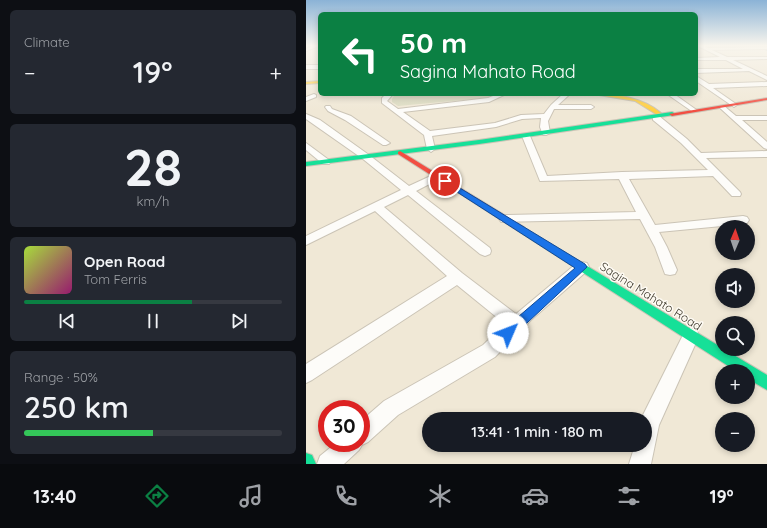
<!DOCTYPE html>
<meta charset="utf-8">
<style>
:root{--surface:#171b24;--page:#242831;--text:#f1f3f6;--muted:#9ea1a6;--line:#363941;--accent:#0b8043}
body{margin:0;font-family:Quicksand,sans-serif;background:var(--page);color:var(--text);height:100vh;display:flex;flex-direction:column;font-size:15px;white-space:nowrap}
*{box-sizing:border-box;margin:0}
p{font-size:13px;color:var(--muted)}
.icon{flex:none;width:22px;height:22px;fill:none;stroke:currentColor;stroke-width:2;stroke-linecap:round;stroke-linejoin:round}
.map{position:relative;flex:1;overflow:hidden}
.sheet{display:flex;flex-direction:column;gap:10px;padding:10px;background:#0d0f14;width:306px}
.sheet>*{flex:none}
.banner{position:absolute;left:12px;top:12px;width:380px;height:84px;border-radius:6px;box-shadow:0 2px 6px #0003;background:#0b8043;color:#fff;overflow:hidden}
.needle{width:26px;rotate:2deg}
.controls{position:absolute;left:409px;top:220px;display:grid;gap:8px}
.controls a{display:grid;place-items:center;width:40px;height:40px;border-radius:50%;background:var(--surface);box-shadow:0 2px 6px #0003;font-size:20px}
.speed{position:absolute;left:12px;top:400px;display:flex;gap:8px;font-size:20px;font-weight:700;text-align:center}
.speed>*{display:grid;place-content:center;width:52px;height:52px;border-radius:50%;background:var(--surface);box-shadow:0 2px 6px #0003;line-height:1}
.speed .limit{border:6px solid #d22;background:#fff;color:#111}
.pin{position:absolute;display:grid;place-items:center;width:34px;height:34px;color:#fff;margin:-17px;border:2px solid #fff;border-radius:50%;box-shadow:0 1px 4px #0007}
.me{position:absolute;width:44px;margin:-22px;rotate:46deg;stroke-linejoin:round;filter:drop-shadow(0 0 3px #0008)}
.turn{display:flex;align-items:center;gap:14px;height:84px;padding:0 16px;font-size:18px}
.turn .icon{width:52px;height:52px;stroke-width:2.5}
.turn b{display:block;font-size:28px;line-height:34px}
.big{font-size:30px;font-weight:600;line-height:1.1}
.sheet .tile{flex:1;display:flex;flex-direction:column;justify-content:center;gap:6px;min-width:0;padding:0 14px;border-radius:6px;background:var(--page)}
.sheet .dial{align-items:center;gap:0}
.dial b{font-size:52px;line-height:1}
.song{display:flex;align-items:center;gap:12px}
.cover{width:48px;height:48px;border-radius:6px;background:linear-gradient(135deg,hsl(80 70% 55%),hsl(320 70% 35%))}
.played{height:4px;border-radius:2px;background:linear-gradient(90deg,var(--accent) 65%,var(--line) 65%)}
.keys{display:flex;justify-content:space-around;direction:ltr}
.heat{display:flex;justify-content:space-between;align-items:center;font-size:22px;direction:ltr}
.charge{height:6px;border-radius:3px;background:linear-gradient(90deg,#34c759 50%,var(--line) 0)}
.trip{position:absolute;left:116px;top:412px;width:230px;height:40px;border-radius:20px;background:var(--surface);box-shadow:0 2px 6px #0003;font-weight:600;line-height:40px;text-align:center}
.menu{display:flex;height:64px;justify-content:space-around;align-items:center;background:#090b0e;color:var(--muted)}
.menu .icon{width:28px;height:28px}
.menu .selected{color:var(--accent)}
.menu b{font-size:18px;color:var(--text)}
main{display:flex;flex:1;min-height:0}
.map>svg:first-child{display:block}
.green{fill:#dddcc3}
.lines{fill:none;stroke-linecap:round;stroke-linejoin:round}
.stream{stroke:#9fb1bb;stroke-width:1.5}
.street-casing{stroke:#cbc4b6;stroke-width:2}
.fast-casing{stroke:#cbc4b6;stroke-width:2}
.slow-casing{stroke:#cbc4b6;stroke-width:2}
.jam-casing{stroke:#cbc4b6;stroke-width:2}
.street{fill:#fdfcf9;fill-rule:evenodd}
.fast{fill:#16e098;fill-rule:evenodd}
.slow{fill:#ffcf43;fill-rule:evenodd}
.jam{fill:#f24e42;fill-rule:evenodd}
.route{fill:#1a73e8;stroke:#114b97}
.labels{text-anchor:middle;dominant-baseline:central;stroke-width:3;stroke-linejoin:round;paint-order:stroke}
.street-label{font-size:12px;fill:#3f3a2c;stroke:#fefbf4}
</style>
<main>
<section class="sheet">
<div class="tile"><p>Climate</p>
<div class="heat"><a>−</a><b class="big">19°</b><a>+</a></div>
</div>
<div class="tile dial"><b>28</b><p>km/h</p></div>
<div class="tile">
<div class="song"><i class="cover"></i><div><b>Open Road</b><p>Tom Ferris</p></div></div>
<div class="played"></div>
<div class="keys"><svg class="icon" aria-label="previous" viewBox="0 0 24 24"><path d="M18 5L8 12l10 7zM5 5v14"/></svg><svg class="icon" aria-label="pause" viewBox="0 0 24 24"><path d="M8 5v14M16 5v14"/></svg><svg class="icon" aria-label="next" viewBox="0 0 24 24"><path d="M6 5l10 7-10 7zM19 5v14"/></svg></div>
</div>
<div class="tile"><p>Range · 50%</p><b class="big">250 km</b><div class="charge"></div></div>
</section>
<div class="map">
<svg width="461" height="464" viewBox="0 0 461 464">
<rect width="100%" height="100%" fill="#f0e8d6"/>
<!-- green -->
<polygon class="green" points="89,94 190,94 180,98 92,106 86,102 86,99"/>
<g class="lines">
<!-- stream -->
<polyline class="stream" points="450,46 461,50"/>
<defs>
<g id="street">
<polygon points="6,46 13,46 0,51 0,49"/>
<polygon points="398,46 402,48 461,47 461,49 406,50 421,57 461,57 461,59 427,60 461,76 461,80 443,71 390,73 390,69 437,69 420,60 390,60 390,58 414,57 392,46"/>
<rect x="0" y="65" width="14" height="4"/>
<polygon points="390,76 403,84 461,82 461,86 407,88 430,104 431,105 428,107 390,81"/>
<polygon points="8,94 10,95 10,97 0,101 0,97"/>
<polygon points="80,94 87,94 81,101 92,109 182,98 192,94 200,94 183,102 97,112 124,131 189,123 215,115 238,114 245,105 257,94 264,94 252,105 285,105 288,107 285,109 248,109 242,121 244,133 240,135 237,135 234,127 235,118 216,119 190,127 126,136 129,149 125,152 121,149 118,135 76,103 76,98"/>
<polygon points="361,94 368,94 392,111 387,112"/>
<polygon points="20,106 24,106 26,109 45,116 84,143 80,145 77,145 39,120 22,111 19,107"/>
<polygon points="414,106 418,106 430,116 461,116 461,120 436,120 461,142 461,149 458,148 414,108"/>
<polygon points="0,114 14,120 63,155 103,186 129,174 135,174 137,176 135,178 110,191 184,248 185,251 184,254 179,256 174,254 102,195 78,207 156,273 210,314 271,263 276,262 281,263 283,267 281,271 225,320 189,357 92,415 62,442 56,445 53,450 38,464 11,464 14,456 30,443 55,443 55,421 78,401 177,345 199,324 151,285 6,380 0,383 0,364 141,276 69,211 0,245 0,236 95,190 57,159 0,119"/>
<polygon points="347,116 353,116 381,139 395,153 461,151 461,157 400,158 434,192 435,194 434,196 426,196 407,176 323,179 349,225 437,216 441,217 443,220 441,223 437,224 353,232 361,247 371,270 369,274 364,275 359,274 349,247 334,219 195,222 193,219 195,216 199,215 330,212 313,179 234,181 216,136 220,134 224,136 241,176 316,172 402,170 375,143 347,120"/>
<polygon points="0,143 23,160 25,162 23,164 17,164 0,150"/>
<polygon points="385,328 391,331 393,336 353,425 345,464 323,464 329,445 339,445 339,419 335,419 379,331"/>
</g>
<g id="fast">
<polygon points="366,112 368,113 368,115 173,144 0,166 0,162 173,140"/>
<polygon points="215,226 461,375 461,390 442,379 442,371 430,371 212,231 211,229 212,227"/>
<polygon points="0,453 6,455 10,464 0,464"/>
</g>
<g id="slow">
<polygon points="14,81 14,83 0,84 0,82"/>
<path d="M287,94C311,94 336,97 355,113L350,114L329,101Z"/>
</g>
<g id="jam">
<polygon points="461,98 461,100 366,116 363,114"/>
<polygon points="94,151 218,227 219,229 218,231 212,231 92,154 92,152"/>
</g>
</defs>
<!-- street casing -->
<use href="#street" class="street-casing"/>
<!-- fast casing -->
<use href="#fast" class="fast-casing"/>
<!-- slow casing -->
<use href="#slow" class="slow-casing"/>
<!-- jam casing -->
<use href="#jam" class="jam-casing"/>
<!-- street -->
<use href="#street" class="street"/>
<!-- fast -->
<use href="#fast" class="fast"/>
<!-- slow -->
<use href="#slow" class="slow"/>
<!-- jam -->
<use href="#jam" class="jam"/>
</g>
<!-- sky -->
<linearGradient id="sky" x2="0" y2="1"><stop stop-color="#8bb3d6"/><stop offset="0.41" stop-color="#f8f5ed"/><stop offset="1" stop-color="#f8f5ed" stop-opacity="0"/></linearGradient>
<rect width="461" height="111" fill="url(#sky)"/>
<!-- route -->
<polygon class="route" points="139,179 279,264 281,267 206,337 202,339 198,337 196,333 198,329 269,268 137,183 136,181"/>
<g class="labels">
<!-- street labels -->
<g class="street-label">
<text transform="translate(345 296) rotate(32)">Sagina Mahato Road</text>
</g>
</g>
</svg>
<div class="controls">
<a><svg class="needle" viewBox="-14 -14 28 28"><path d="M0-13l5 13h-10z" fill="#e53935"/><path d="M0 13l5-13h-10z" fill="#9ea1a6"/></svg></a>
<a><svg class="icon" aria-label="sound" viewBox="0 0 24 24"><path d="M4 9h4l5-4v14l-5-4H4zM17 9q2 3 0 6"/></svg></a>
<a><svg class="icon" aria-label="search" viewBox="0 0 24 24"><circle cx="10" cy="10" r="6"/><path d="M15 15l6 6"/></svg></a>
<a>+</a>
<a>−</a>
</div>
<div class="speed"><div class="limit">30</div></div>
<div class="pin" style="left:139px;top:181px;background:#d93025"><svg class="icon" aria-label="arrive" viewBox="0 0 24 24"><path d="M6 21V4h12l-3 4 3 4H6"/></svg></div>
<svg class="me" style="left:202px;top:333px" viewBox="-20 -20 40 40"><circle r="19" fill="#fff"/><path d="M0-13L10 11 0 6-10 11z" fill="#1a73e8"/></svg>
<div class="trip">13:41 · 1 min · 180 m</div>
<div class="banner">
<div class="turn"><svg class="icon" aria-label="left" viewBox="0 0 24 24"><path d="M17 20v-9H6M10 6l-5 5 5 5"/></svg><div><b>50 m</b>Sagina Mahato Road</div></div>
</div>
</div>
</main>
<nav class="menu">
<b>13:40</b>
<svg class="icon selected" aria-label="directions" viewBox="0 0 24 24"><path d="M12 3l9 9-9 9-9-9zM9 14v-3h6M13 9l2 2-2 2"/></svg>
<svg class="icon" aria-label="music" viewBox="0 0 24 24"><path d="M9 18V5l10-2v13"/><circle cx="6" cy="18" r="3"/><circle cx="16" cy="16" r="3"/></svg>
<svg class="icon" aria-label="phone" viewBox="0 0 24 24"><path d="M5 4h4l2 5-3 2q2 4 5 5l2-3 5 2v4C11 20 4 13 5 4z"/></svg>
<svg class="icon" aria-label="climate" viewBox="0 0 24 24"><path d="M12 3v18M4 7l16 10M4 17L20 7"/></svg>
<svg class="icon" aria-label="car" viewBox="0 0 24 24"><path d="M5 17H2v-5l4-1 3-4h7l3 4 3 1v5h-3M9 17h6M6 11h13"/><circle cx="7" cy="17" r="2"/><circle cx="17" cy="17" r="2"/></svg>
<svg class="icon" aria-label="filters" viewBox="0 0 24 24"><path d="M4 7h16M4 17h16"/><circle cx="9" cy="7" r="2"/><circle cx="15" cy="17" r="2"/></svg>
<b>19°</b>
</nav>
